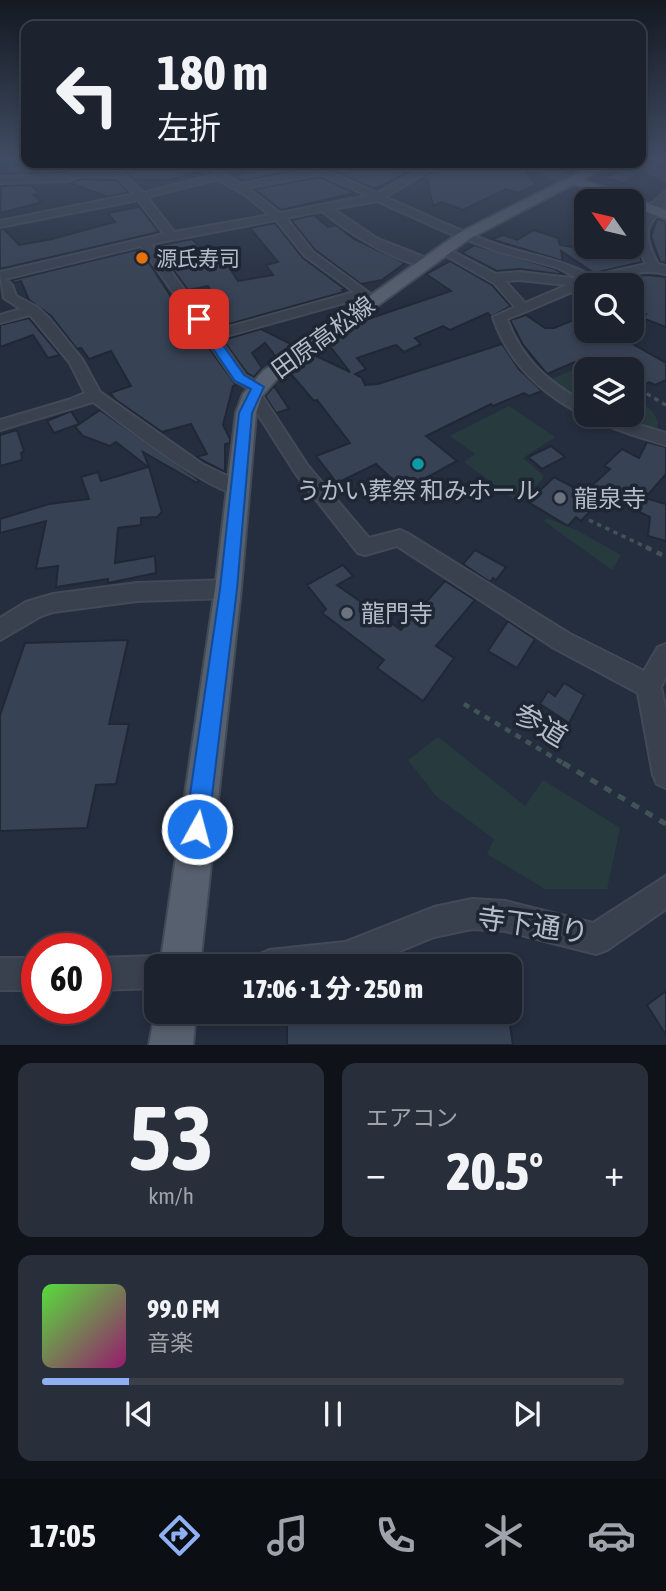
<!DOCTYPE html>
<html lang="ja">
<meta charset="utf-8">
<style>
:root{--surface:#1c222e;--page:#292f3a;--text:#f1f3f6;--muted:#a0a4aa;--line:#3a3f4a;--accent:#8eb0f5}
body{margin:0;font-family:"Asap Condensed","Noto Sans JP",sans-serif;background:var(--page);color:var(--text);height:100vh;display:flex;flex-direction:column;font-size:26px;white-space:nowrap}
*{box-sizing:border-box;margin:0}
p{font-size:23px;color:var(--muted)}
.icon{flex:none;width:38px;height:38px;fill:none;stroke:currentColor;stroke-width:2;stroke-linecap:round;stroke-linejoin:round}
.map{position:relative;height:1045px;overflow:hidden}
.drawer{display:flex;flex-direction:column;gap:18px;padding:18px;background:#0f1319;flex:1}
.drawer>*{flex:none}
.guide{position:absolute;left:21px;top:21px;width:625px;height:147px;border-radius:14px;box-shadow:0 4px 10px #0003,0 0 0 2px var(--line);background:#1c222e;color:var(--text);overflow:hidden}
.needle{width:46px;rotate:304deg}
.controls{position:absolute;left:574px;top:189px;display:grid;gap:14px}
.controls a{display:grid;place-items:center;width:70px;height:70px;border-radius:14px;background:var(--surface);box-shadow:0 4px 10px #0003,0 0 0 2px var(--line);font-size:35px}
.speed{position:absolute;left:21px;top:933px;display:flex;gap:14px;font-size:35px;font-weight:700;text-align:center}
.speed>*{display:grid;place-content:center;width:91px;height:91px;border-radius:50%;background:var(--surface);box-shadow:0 4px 10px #0003,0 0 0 2px var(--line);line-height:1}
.speed .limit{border:10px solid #d22;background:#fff;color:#111}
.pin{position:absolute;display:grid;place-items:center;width:60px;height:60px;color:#fff;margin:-30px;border-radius:14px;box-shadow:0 4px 10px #0006}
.me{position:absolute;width:77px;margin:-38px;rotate:7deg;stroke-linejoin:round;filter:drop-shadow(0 0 5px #0008)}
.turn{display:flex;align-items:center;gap:24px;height:147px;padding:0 21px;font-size:32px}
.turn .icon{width:91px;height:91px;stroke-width:2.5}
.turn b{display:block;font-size:49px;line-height:60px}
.big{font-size:52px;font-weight:800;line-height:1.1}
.drawer .tile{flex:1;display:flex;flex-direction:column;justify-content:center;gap:10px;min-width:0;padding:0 24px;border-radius:14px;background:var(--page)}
.drawer .dial{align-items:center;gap:0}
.dial b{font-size:91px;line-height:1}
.song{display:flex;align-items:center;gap:21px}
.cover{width:84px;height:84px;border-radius:10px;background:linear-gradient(135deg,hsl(110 70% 55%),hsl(320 70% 35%))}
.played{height:7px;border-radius:4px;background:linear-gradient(90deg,var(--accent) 15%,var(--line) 15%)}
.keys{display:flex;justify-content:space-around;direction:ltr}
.heat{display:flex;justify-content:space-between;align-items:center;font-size:38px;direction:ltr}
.drawer .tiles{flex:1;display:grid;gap:18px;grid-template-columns:1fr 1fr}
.tile:last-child{grid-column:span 2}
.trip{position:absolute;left:144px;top:954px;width:378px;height:70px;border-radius:14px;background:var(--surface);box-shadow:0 4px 10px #0003,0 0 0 2px var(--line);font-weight:800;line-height:70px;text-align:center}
.tab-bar{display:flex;height:112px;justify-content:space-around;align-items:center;background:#0b0e12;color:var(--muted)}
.tab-bar .icon{width:49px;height:49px}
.tab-bar .active{color:var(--accent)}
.tab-bar b{font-size:32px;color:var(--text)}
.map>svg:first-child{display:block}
.green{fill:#273b3f}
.building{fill:#374254;stroke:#202835;stroke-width:2}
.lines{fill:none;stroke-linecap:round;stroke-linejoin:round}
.minor-casing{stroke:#424a57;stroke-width:4}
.major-casing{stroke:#424a57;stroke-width:4}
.path-far2{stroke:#405457;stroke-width:3.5;stroke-dasharray:4.5 4.5;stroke-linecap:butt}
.path-far1{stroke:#405457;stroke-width:4.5;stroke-dasharray:6 6;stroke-linecap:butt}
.path{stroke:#405457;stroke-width:5;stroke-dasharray:8 8;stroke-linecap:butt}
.minor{fill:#39414e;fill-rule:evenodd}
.major{fill:#57606e;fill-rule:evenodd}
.route{fill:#1a73e8;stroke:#114b97;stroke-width:2}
.food-dot{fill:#e8710a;stroke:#1e2633;stroke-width:2.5}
.culture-dot{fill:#0f9aa8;stroke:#1e2633;stroke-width:2.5}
.worship-dot{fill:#6b7280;stroke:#1e2633;stroke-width:2.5}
.labels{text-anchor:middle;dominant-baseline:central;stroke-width:7;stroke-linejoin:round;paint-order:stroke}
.far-poi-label{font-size:21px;fill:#b5bcc9;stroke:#1e2633;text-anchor:start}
.street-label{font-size:24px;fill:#b5bcc9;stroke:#1e2633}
.poi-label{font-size:24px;fill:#b5bcc9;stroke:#1e2633;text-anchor:start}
.near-street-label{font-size:28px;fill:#b5bcc9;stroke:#1e2633}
</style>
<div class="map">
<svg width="666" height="1045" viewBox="0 0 666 1045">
<rect width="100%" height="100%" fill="#252e3e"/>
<!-- green -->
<g class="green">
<polygon points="577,368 586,374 586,406 550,380"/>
<polygon points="632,394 653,412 658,422 657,428 612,420 602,415 632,415"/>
<polygon points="509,406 555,437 523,458 543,475 542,480 518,502 464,462 475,454 450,436"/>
<polygon points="547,518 576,530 621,555 612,570 544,521"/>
<polygon points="438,737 525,806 543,780 620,828 607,889 545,889 487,854 494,839 436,796 408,760"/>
</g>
<!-- building -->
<g class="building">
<polygon points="111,163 217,163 218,166 170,180 133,179 121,168 96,168 109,166"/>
<polygon points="328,163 427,163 374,189 321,165"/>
<polygon points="444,163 504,163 524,169 536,184 518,193 506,189 463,210 442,202 433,206 427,179 418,181"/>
<polygon points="7,164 77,168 65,172 6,174"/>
<polygon points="294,164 303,169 243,181 237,175 262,167"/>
<polygon points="631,164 644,172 624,183 604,178"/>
<polygon points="320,177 355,193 281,210 254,189"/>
<polygon points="80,179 117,180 129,192 108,197 70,183"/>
<polygon points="31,185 39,193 33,195 42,202 0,213 1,186"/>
<polygon points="137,203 159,232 0,269 0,229 4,229 19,245 52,239 115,222 108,213 138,207 130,204"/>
<polygon points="314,215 328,227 336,225 354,239 405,263 382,280 361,284 315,250 291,220"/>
<polygon points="657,219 666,221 666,263 660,262 651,236"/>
<polygon points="275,223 303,258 345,289 342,290 344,292 215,328 207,316 226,312 208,286 188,290 156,246 192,239 212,260 223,258 238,281 273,275 266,265 278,262 250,228"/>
<polygon points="534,230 558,238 560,245 640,257 642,262 594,273 561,251 563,261 491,239 504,235 517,240"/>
<polygon points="474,245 555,269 565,275 520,269 497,271 462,253"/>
<polygon points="140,249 170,295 236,385 233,386 223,425 230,439 230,443 225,444 225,472 196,457 207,454 191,424 162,432 116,400 110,393 131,386 111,351 89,359 81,348 77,349 51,316 29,300 21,281 14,283 12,280"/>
<polygon points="450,261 492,285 511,306 491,317 488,313 450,330 443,326 415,338 421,344 404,352 396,345 357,358 366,369 355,374 362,378 365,385 378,384 502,344 519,369 542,391 529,396 524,393 493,406 491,404 426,436 457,461 404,490 376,464 337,483 316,456 350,443 317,400 314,401 290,373 314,355 350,372 329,345 359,322 451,291 426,274"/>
<polygon points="648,275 666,277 666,327 642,318 646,314 632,308 632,276"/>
<polygon points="526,315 545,328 554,328 586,315 586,331 610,331 666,363 666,380 655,385 649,382 632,391 632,369 586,369 575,362 547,374 523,345 510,320"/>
<polygon points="29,318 60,355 48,358 33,335 0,347 0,325"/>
<polygon points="261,329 295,346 277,358 265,343 252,353 262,368 254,377 247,373 223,340"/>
<polygon points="274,386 289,409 276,413 265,396"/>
<polygon points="100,410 199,480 197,483 143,452 149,467 162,512 157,517 141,518 141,525 118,528 115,563 155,556 156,573 108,583 108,579 56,587 58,566 36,569 46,521 0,533 0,519 49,504 89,499 81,477 98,472 101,481 148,467 116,442 110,446 83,436 75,427"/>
<polygon points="71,411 79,424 54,433 47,421"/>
<polygon points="17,430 24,451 21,453 22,460 0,466 0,435"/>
<polygon points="647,442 666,447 666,474 645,498 666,504 666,541 648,536 650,517 605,495 581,521 576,517 568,526 528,502 554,477 584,493 610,469 604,466 622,449 639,458"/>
<polygon points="551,446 565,457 542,469 528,457"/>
<polygon points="475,550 506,567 496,580 493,578 490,582 463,564"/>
<polygon points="343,565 353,576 337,585 401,630 445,581 475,600 436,646 454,658 423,701 377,668 384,660 322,613 326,609 307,585"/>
<polygon points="508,621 535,639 517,668 488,651"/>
<polygon points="128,640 109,724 129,724 116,784 96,785 87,828 0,831 0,715 25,643"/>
<polygon points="564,683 584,695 569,723 540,704 548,691 555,696"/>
<polygon points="666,991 666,1035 647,1005"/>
<polygon points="287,1012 508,1012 513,1045 287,1045"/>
</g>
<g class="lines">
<defs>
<g id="minor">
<polygon points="641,161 666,173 666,180 633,163"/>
<path d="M227,163H238L223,174L241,184L311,170L298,163H310L377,193L432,163H442L385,197C425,214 464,234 505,247C538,257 560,259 592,276L646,264C636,245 631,225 649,210L645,209V205L653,203L666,191C666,224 631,215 658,264L666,266V274C621,262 551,304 507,319C522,360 549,383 586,403V415H607L666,433V445C593,425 519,395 493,317L515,307L494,283L436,250L446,248L496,274L520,272L580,279L556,267L496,251L446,232L377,201L333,209L376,238L429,259V265C402,268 343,229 322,211L286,218L313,252L379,300L373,304L362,298L219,338L245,375L266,387L259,391L308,466L369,538L400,530L407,533L570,634L644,671L658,647L666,644V677L661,687L666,711V788L657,784L653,775L638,693L554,648L397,546L365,555L358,553L296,474L245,394L251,390L235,381L141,246L5,279L12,285L16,296L37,307L49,318L82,359L100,392L202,464L244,484L247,489L244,494C219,501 118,420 93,402L0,430V420L68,400L85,393L70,363L30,315L0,323V315L21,309L4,298L0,272L164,234L138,200L0,227V221L134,194L118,177L80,176L68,181L0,183V177L66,175L79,170L121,171L143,193L209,176ZM320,174L368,196L280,213L248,188ZM217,179L244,194L270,215L174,232L147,197ZM276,220L305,256L354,292L214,331L151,244ZM520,280L567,285L525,303L505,281Z"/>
<polygon points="259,163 272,163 267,166"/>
<polygon points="518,163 531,163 578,180 570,182"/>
<polygon points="228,580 235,583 239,589 235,595 228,598 137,601 53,612 41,616 0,640 0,618 26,602 53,594 137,583"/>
<polygon points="666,876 666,909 607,950 596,954 505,931 472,929 434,937 364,966 253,966 258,955 269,950 345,942 434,907 472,899 505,901 593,923"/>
<polygon points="156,956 167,961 169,966 156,966 156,988 96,990 96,958"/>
<rect x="0" y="958" width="37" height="32"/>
</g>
<g id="major">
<polygon points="598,163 612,163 583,180 666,210 666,219 632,207 632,201 618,201 574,184 469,239 277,379 262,396 256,413 241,589 200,966 160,966 215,589 236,413 243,394 263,371 459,233"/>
<polygon points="156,1008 156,1012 196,1012 193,1045 149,1045"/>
</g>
</defs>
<!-- minor casing -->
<use href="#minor" class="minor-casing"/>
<!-- major casing -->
<use href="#major" class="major-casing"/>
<!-- path-far2 -->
<g class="path-far2">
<polyline points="639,389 666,405"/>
<polyline points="589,520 650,549"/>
</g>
<!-- path-far1 -->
<g class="path-far1">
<polyline points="646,547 666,557"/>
<polyline points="464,704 566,765"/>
</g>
<!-- path -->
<polyline class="path" points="563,763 666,824"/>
<!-- minor -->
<use href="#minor" class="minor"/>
<!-- major -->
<use href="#major" class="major"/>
</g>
<!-- sky -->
<linearGradient id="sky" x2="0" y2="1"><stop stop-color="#141922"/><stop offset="0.52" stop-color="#404c63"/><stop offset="1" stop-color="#404c63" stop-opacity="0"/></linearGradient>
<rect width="666" height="305" fill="url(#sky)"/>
<!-- route -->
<polygon class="route" points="195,317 203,317 244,375 264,387 252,413 237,589 208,829 205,837 197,841 189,837 185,829 220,589 239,413 251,389 235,381 193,319"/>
<!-- markers -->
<circle class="food-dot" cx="142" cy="258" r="7"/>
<circle class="culture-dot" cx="418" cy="464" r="7"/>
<g class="worship-dot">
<circle cx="560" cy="498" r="7"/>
<circle cx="347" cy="613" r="7"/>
</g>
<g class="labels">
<!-- far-poi labels -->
<g class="far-poi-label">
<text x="156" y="258">源氏寿司</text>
</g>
<!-- street labels -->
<g class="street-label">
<text transform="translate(323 337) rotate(-36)">田原高松線</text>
</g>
<!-- poi labels -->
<g class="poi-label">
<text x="418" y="490" text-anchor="middle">うかい葬祭 和みホール</text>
<text x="574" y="498">龍泉寺</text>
<text x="361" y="613">龍門寺</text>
</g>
<!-- near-street labels -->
<g class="near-street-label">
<text transform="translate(541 725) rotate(31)">参道</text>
<text transform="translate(533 925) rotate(8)">寺下通り</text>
</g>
</g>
</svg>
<div class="controls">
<a><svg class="needle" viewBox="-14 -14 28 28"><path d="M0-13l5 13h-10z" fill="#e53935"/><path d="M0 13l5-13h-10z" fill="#a0a4aa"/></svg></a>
<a><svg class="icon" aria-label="search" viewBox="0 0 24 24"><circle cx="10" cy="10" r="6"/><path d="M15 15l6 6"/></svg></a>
<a><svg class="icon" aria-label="layers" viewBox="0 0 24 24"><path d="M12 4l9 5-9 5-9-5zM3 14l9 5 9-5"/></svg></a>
</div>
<div class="speed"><div class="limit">60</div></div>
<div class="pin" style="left:199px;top:319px;background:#d93025"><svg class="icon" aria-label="arrive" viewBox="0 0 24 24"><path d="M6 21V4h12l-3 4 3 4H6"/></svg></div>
<svg class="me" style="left:197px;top:829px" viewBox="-20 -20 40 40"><circle r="17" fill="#1a73e8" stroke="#fff" stroke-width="3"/><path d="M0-11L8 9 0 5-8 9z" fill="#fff"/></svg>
<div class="trip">17:06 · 1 分 · 250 m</div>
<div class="guide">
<div class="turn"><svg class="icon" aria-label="left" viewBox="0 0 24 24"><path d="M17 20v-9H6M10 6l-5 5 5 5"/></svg><div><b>180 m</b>左折</div></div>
</div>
</div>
<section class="drawer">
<div class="tiles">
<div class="tile dial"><b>53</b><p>km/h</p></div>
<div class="tile"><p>エアコン</p>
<div class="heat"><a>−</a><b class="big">20.5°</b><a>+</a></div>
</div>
<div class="tile">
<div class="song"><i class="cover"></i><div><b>99.0 FM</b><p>音楽</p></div></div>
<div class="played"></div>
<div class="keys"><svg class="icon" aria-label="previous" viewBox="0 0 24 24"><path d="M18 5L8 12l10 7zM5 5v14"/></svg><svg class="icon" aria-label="pause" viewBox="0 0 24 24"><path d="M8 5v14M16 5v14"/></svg><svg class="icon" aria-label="next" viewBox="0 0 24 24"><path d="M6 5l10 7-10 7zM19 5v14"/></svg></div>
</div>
</div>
</section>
<nav class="tab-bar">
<b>17:05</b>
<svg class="icon active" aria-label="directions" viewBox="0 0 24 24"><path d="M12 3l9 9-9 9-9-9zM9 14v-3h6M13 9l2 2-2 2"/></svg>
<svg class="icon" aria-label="music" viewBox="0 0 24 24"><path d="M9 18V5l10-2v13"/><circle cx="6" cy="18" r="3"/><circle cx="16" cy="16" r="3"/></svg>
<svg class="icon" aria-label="phone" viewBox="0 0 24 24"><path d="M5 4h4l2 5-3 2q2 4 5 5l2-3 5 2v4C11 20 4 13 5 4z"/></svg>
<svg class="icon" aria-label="climate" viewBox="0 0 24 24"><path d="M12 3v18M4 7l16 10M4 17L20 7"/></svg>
<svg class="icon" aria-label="car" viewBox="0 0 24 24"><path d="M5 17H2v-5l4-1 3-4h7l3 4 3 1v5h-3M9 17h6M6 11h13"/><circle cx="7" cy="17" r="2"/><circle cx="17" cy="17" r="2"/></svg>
</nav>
